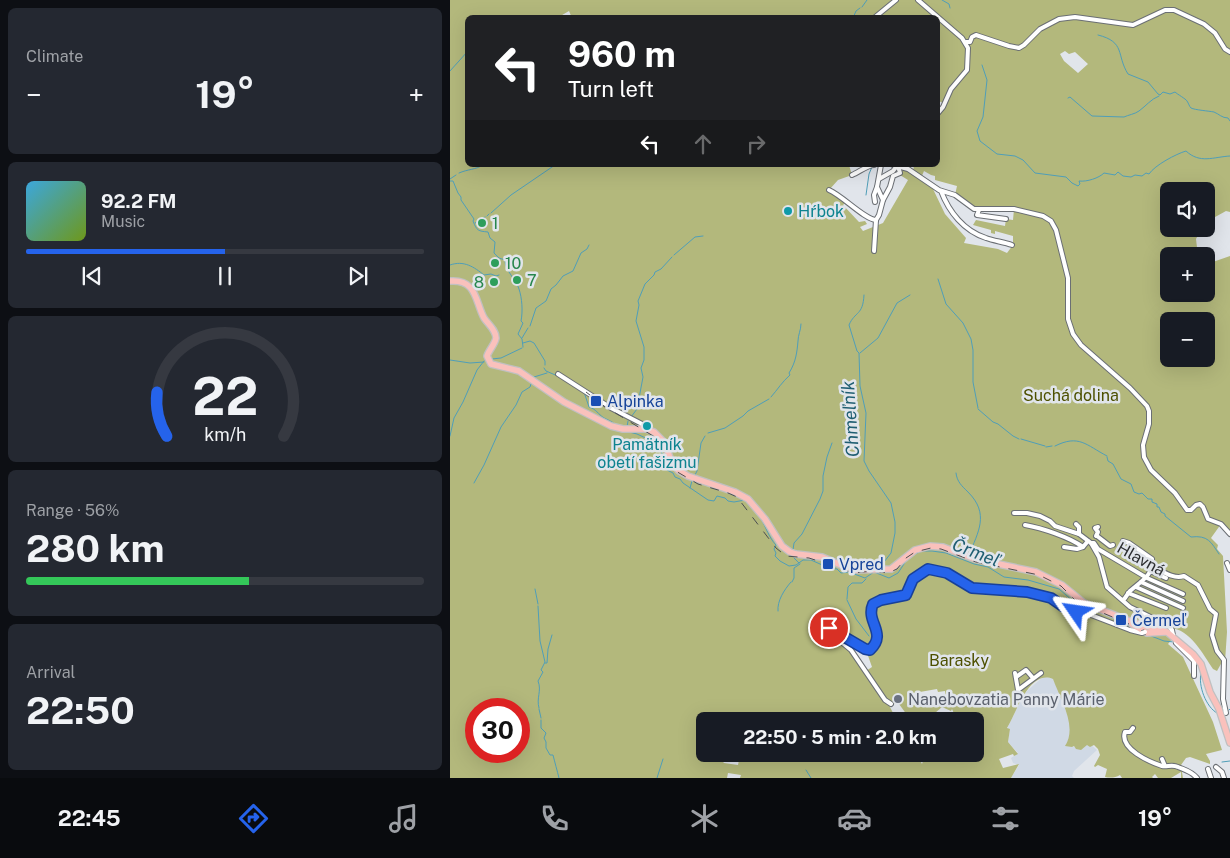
<!DOCTYPE html>
<meta charset="utf-8">
<style>
:root{--surface:#171b24;--page:#242831;--text:#f1f3f6;--muted:#9ea1a6;--line:#363941;--accent:#2563eb}
body{margin:0;font-family:"Public Sans",sans-serif;background:var(--page);color:var(--text);height:100vh;display:flex;flex-direction:column;font-size:19px;white-space:nowrap}
*{box-sizing:border-box;margin:0}
p{font-size:16px;color:var(--muted)}
.icon{flex:none;width:28px;height:28px;fill:none;stroke:currentColor;stroke-width:2;stroke-linecap:round;stroke-linejoin:round}
.map{position:relative;flex:1;overflow:hidden}
.sheet{display:flex;flex-direction:column;gap:8px;padding:8px;background:#0d0f14;width:450px}
.sheet>*{flex:none}
.top-card{position:absolute;left:15px;top:15px;width:475px;height:152px;border-radius:8px;box-shadow:0 5px 20px #0002;background:#202124;color:#fff;overflow:hidden}
.tools{position:absolute;left:710px;top:182px;display:grid;gap:10px}
.tools a{display:grid;place-items:center;width:55px;height:55px;border-radius:8px;background:var(--surface);box-shadow:0 5px 20px #0002;font-size:25px}
.speed{position:absolute;left:15px;top:698px;display:flex;gap:10px;font-size:25px;font-weight:700;text-align:center}
.speed>*{display:grid;place-content:center;width:65px;height:65px;border-radius:50%;background:var(--surface);box-shadow:0 5px 20px #0002;line-height:1}
.speed .limit{border:8px solid #d22;background:#fff;color:#111}
.pin{position:absolute;display:grid;place-items:center;width:42px;height:42px;color:#fff;margin:-21px;border:2px solid #fff;border-radius:50%;box-shadow:0 1px 5px #0007}
.me{position:absolute;width:55px;margin:-28px;rotate:302deg;stroke-linejoin:round;filter:drop-shadow(0 0 4px #0008)}
.turn{display:flex;align-items:center;gap:18px;height:105px;padding:0 20px;font-size:22px}
.turn .icon{width:65px;height:65px;stroke-width:2.5}
.turn b{display:block;font-size:35px;line-height:42px}
.lanes{display:flex;align-items:center;height:48px;padding:0 20px;background:#0003;justify-content:center;gap:25px;direction:ltr}
.lanes .off{opacity:.35}
.big{font-size:38px;font-weight:700;line-height:1.1}
.sheet .widget{flex:1;display:flex;flex-direction:column;justify-content:center;gap:8px;min-width:0;padding:0 18px;border-radius:8px;background:var(--page)}
.sheet .dial{align-items:center;gap:0}
.dial svg{height:130px;overflow:visible;fill:none;stroke:var(--line);stroke-width:7;stroke-linecap:round;text-anchor:middle}
.dial text{fill:var(--text);stroke:none}
.song{display:flex;align-items:center;gap:15px}
.cover{width:60px;height:60px;border-radius:8px;background:linear-gradient(135deg,hsl(200 70% 55%),hsl(80 70% 35%))}
.played{height:5px;border-radius:2px;background:linear-gradient(90deg,var(--accent) 50%,var(--line) 50%)}
.keys{display:flex;justify-content:space-around;direction:ltr}
.heat{display:flex;justify-content:space-between;align-items:center;font-size:28px;direction:ltr}
.charge{height:8px;border-radius:4px;background:linear-gradient(90deg,#34c759 56%,var(--line) 0)}
.trip{position:absolute;left:246px;top:712px;width:288px;height:50px;border-radius:8px;background:var(--surface);box-shadow:0 5px 20px #0002;font-weight:700;line-height:50px;text-align:center}
.tab-bar{display:flex;height:80px;justify-content:space-around;align-items:center;background:#090b0e;color:var(--muted)}
.tab-bar .icon{width:35px;height:35px}
.tab-bar .active{color:var(--accent)}
.tab-bar b{font-size:22px;color:var(--text)}
main{display:flex;flex:1;min-height:0}
.map>svg:first-child{display:block}
.built{fill:#d0d9e5}
.green{fill:#b3b87c;fill-rule:evenodd}
.lines{fill:none;stroke-linecap:round;stroke-linejoin:round}
.stream{stroke:#4f9eb8;stroke-width:1}
.minor-casing{stroke:#6b6f74;stroke-width:6}
.major-casing{stroke:#c0c0c1;stroke-width:8}
.minor{stroke:#fff;stroke-width:4}
.major{stroke:#fac1bc;stroke-width:5.5}
.rail{stroke:#4c4e51;stroke-width:1;stroke-dasharray:9 9;stroke-linecap:butt}
.minor-bridge-casing{stroke:#6b6f74;stroke-width:6;stroke-linecap:butt}
.minor-bridge{stroke:#fff;stroke-width:4}
.route-casing{stroke:#184099;stroke-width:12}
.route{stroke:#2563eb;stroke-width:9}
.culture-dot{fill:#0f9aa8;stroke:#e1e5eb;stroke-width:2}
.leisure-dot{fill:#2e9e5b;stroke:#e1e5eb;stroke-width:2}
.transit-dot{fill:#1a4fb4;stroke:#e1e5eb;stroke-width:2}
.worship-dot{fill:#6b7280;stroke:#e1e5eb;stroke-width:2}
.labels{text-anchor:middle;dominant-baseline:central;stroke-width:5;stroke-linejoin:round;paint-order:stroke}
.culture-label{font-size:16px;fill:#0d838f;stroke:#e1e5eb;text-anchor:start}
.leisure-label{font-size:16px;fill:#27864d;stroke:#e1e5eb;text-anchor:start}
.park-label{font-size:16px;fill:#4d5000;stroke:#e1e5eb}
.transit-label{font-size:16px;fill:#164399;stroke:#e1e5eb;text-anchor:start}
.street-label{font-size:16px;fill:#2c2e30;stroke:#e1e5eb}
.worship-label{font-size:16px;fill:#5b616d;stroke:#e1e5eb;text-anchor:start}
.water-label{font-size:18px;font-style:italic;fill:#1f5e72;stroke:#e1e5eb}
</style>
<main>
<section class="sheet">
<div class="widget"><p>Climate</p>
<div class="heat"><a>−</a><b class="big">19°</b><a>+</a></div>
</div>
<div class="widget">
<div class="song"><i class="cover"></i><div><b>92.2 FM</b><p>Music</p></div></div>
<div class="played"></div>
<div class="keys"><svg class="icon" aria-label="previous" viewBox="0 0 24 24"><path d="M18 5L8 12l10 7zM5 5v14"/></svg><svg class="icon" aria-label="pause" viewBox="0 0 24 24"><path d="M8 5v14M16 5v14"/></svg><svg class="icon" aria-label="next" viewBox="0 0 24 24"><path d="M6 5l10 7-10 7zM19 5v14"/></svg></div>
</div>
<div class="widget dial"><svg viewBox="0 0 100 80">
<path d="M14 69A42 42 0 1 1 86 69"/>
<path d="M14 69A42 42 0 0 1 8 42" stroke="#2563eb"/>
<text x="50" y="56" font-size="32" font-weight="700">22</text>
<text x="50" y="72" font-size="11">km/h</text>
</svg></div>
<div class="widget"><p>Range · 56%</p><b class="big">280 km</b><div class="charge"></div></div>
<div class="widget"><p>Arrival</p><b class="big">22:50</b></div>
</section>
<div class="map">
<svg width="780" height="778" viewBox="0 0 780 778">
<rect width="100%" height="100%" fill="#e1e5eb"/>
<!-- built -->
<polygon class="built" points="593,677 603,678 621,724 620,740 616,744 627,748 639,743 647,750 624,771 622,776 624,778 561,778 569,765 563,763 561,758 568,753 558,742 560,729 557,729 573,696 578,690"/>
<!-- green -->
<path class="green" d="M0,0H780V212L776,211L756,222V191H719V229H751L746,239L748,256H719V294H756V270H760V263L780,256V534L771,524L761,538L768,545L767,549L773,556L777,632L775,662H772L767,671L763,669C753,654 740,629 720,628L723,638L718,644L733,657L763,722L772,750L756,754L760,761V764L740,757L736,758L731,765L734,771L732,772L733,778H731V772L721,778H708L705,774L702,777L703,778H672L670,775C665,778 660,778 655,777L657,769L648,765L645,767L644,766L650,755L648,749L644,745L640,747L637,745L631,750L626,749L624,746L622,747L615,746C628,726 610,699 603,679C579,669 566,714 557,728L560,729L558,742L568,754L564,756L563,754L549,759L553,768L569,764L561,778H290L291,775L278,773L277,778H0ZM119,11L122,18H488V101L494,103L488,113V165H464L463,172L471,178L474,171L481,175L485,176V180L507,186L505,195L529,210L564,209L563,220L556,219L555,226L526,220L523,225L541,230V233L545,234V231L563,236V245L557,253L548,249L514,243L516,238L495,214L483,189L462,174L453,169L450,175L458,180L433,223L413,231L410,227L417,224L415,221L409,222L393,205L397,201L379,190L388,180L402,175L399,165H18V18H107ZM615,51L619,54L625,52L638,64L628,73L614,61L610,54ZM719,321H756V359H719ZM379,628L416,650L422,667L416,671C402,653 394,643 374,632ZM487,689L488,692L495,691L496,697L488,698L489,703L461,705L458,696L464,693ZM438,703L449,704L457,715L458,721H479L478,719L492,707L501,711L502,709C508,723 511,721 525,721V754H464L465,756L474,758L472,764L469,758H461L463,754H270V757L289,760L288,765L274,763L268,756L255,754V721H447ZM26,709H69V751H26Z"/>
<g class="lines">
<!-- stream -->
<g class="stream">
<polyline points="492,0 499,4 500,8"/>
<polyline points="412,7 417,0"/>
<polyline points="403,18 406,11 410,8"/>
<path d="M648,35C676,42 666,55 678,74L698,82L708,94L710,95L713,92L720,94L725,92C727,94 736,99 737,101C739,104 739,106 741,108C745,110 759,111 764,112C769,114 772,118 778,118L780,121"/>
<path d="M532,65L537,80L533,117L527,131L530,141L547,154L565,156L573,160L585,173L616,177L622,183L628,186L630,184L629,181C637,182 649,178 654,173L665,175L668,172L673,176L681,177L685,175L692,176L696,173L699,174C705,165 726,154 736,151C750,164 763,157 780,156"/>
<polyline points="0,71 18,51"/>
<path d="M618,98L620,97L642,116L674,117C678,115 685,114 689,111C696,106 701,99 709,96"/>
<path d="M9,173C18,169 25,170 33,165"/>
<polyline points="0,179 6,175"/>
<path d="M0,181H3L8,193L11,197V200L24,219L23,221C27,231 28,231 38,232L40,238L45,242L44,253L49,258L55,260C55,271 66,279 69,289C72,298 73,311 71,321L73,323L68,334L72,339L73,347"/>
<polyline points="416,195 419,174 422,167"/>
<polyline points="41,213 61,195 105,165"/>
<polyline points="37,216 39,214"/>
<polyline points="25,223 35,217"/>
<polyline points="224,255 245,237 253,236"/>
<path d="M0,265C14,260 24,267 34,275L41,274L46,276L49,275"/>
<polyline points="488,279 496,304 513,323 521,339 523,350 523,382 528,408"/>
<path d="M414,295C413,316 405,311 399,325L407,351L409,353L410,386L416,413L414,461L419,471L441,503L445,522V533L441,553L434,562"/>
<polyline points="80,326 86,308 96,301 101,289 106,285 113,276 123,271 131,253 137,249 139,245"/>
<polyline points="72,338 78,328"/>
<polyline points="73,343 80,341 84,343 95,361 95,365"/>
<polyline points="410,353 428,338 447,303 460,295"/>
<polyline points="42,359 51,358 72,348"/>
<polyline points="0,360 20,363 34,362"/>
<polyline points="94,368 96,371 110,377"/>
<polyline points="84,377 97,373"/>
<path d="M134,392L139,407C146,409 148,414 154,418C158,420 161,421 165,424"/>
<path d="M321,397C328,389 332,382 340,375L339,373C346,362 347,352 348,341C348,335 351,330 351,324"/>
<polyline points="528,409 543,422 548,424 563,436 569,439"/>
<polyline points="181,417 187,409 193,377 191,368 194,360 194,347 186,321 189,305 188,301 195,284 204,275 205,272 211,269 222,257"/>
<polyline points="177,427 178,421"/>
<path d="M179,432L187,434L202,441L203,444C212,449 216,460 217,470L223,473L225,477L230,479L233,483L258,500L264,501L267,496L275,498L278,501L284,502L295,500C300,506 307,512 311,519C316,527 319,538 326,545L324,549L326,553L325,556L330,561L339,566L346,565L353,560H361L379,568L387,569L391,573L399,572L415,578L424,572L439,578L448,573L456,561"/>
<polyline points="258,433 275,428 293,416 298,411 319,399"/>
<polyline points="0,436 4,418 13,402 27,370 34,361"/>
<polyline points="571,439 595,446"/>
<path d="M605,446C629,434 636,445 657,456"/>
<polyline points="596,447 602,446"/>
<path d="M657,457L658,461L663,464L671,479L681,484L684,492L689,494L692,493L698,499H702V502L707,504V507H709L711,512L715,514V516L741,537C758,535 761,542 769,554"/>
<path d="M506,473C507,482 512,486 518,492C540,514 528,532 519,555"/>
<polyline points="245,475 247,471 251,443 255,436"/>
<polyline points="24,483 34,465 51,427 66,405 72,392 80,387 81,384"/>
<polyline points="240,488 242,481"/>
<polyline points="343,550 344,543 352,534 370,499 373,491 373,476 377,457 382,443"/>
<polyline points="465,554 472,551 482,551 496,553 524,564 538,567 554,577 578,580 609,589 630,607 647,611 684,628"/>
<polyline points="344,558 349,563"/>
<polyline points="342,582 344,578 344,568 350,564"/>
<polyline points="85,589 88,604"/>
<polyline points="397,599 398,587 402,583 412,583 416,579"/>
<polyline points="397,600 406,619 419,636"/>
<path d="M88,606L90,641L95,662L91,670L93,672L88,681C92,691 86,698 89,708"/>
<path d="M328,611C327,601 334,590 341,582"/>
<polyline points="701,636 714,641 724,642"/>
<polyline points="95,663 97,663 98,649 102,635"/>
<path d="M751,673C748,686 756,707 767,713"/>
<polyline points="89,709 91,718"/>
<polyline points="779,710 780,709"/>
<path d="M91,720V728L96,733L94,738L96,742V748L100,755H103C105,763 107,770 109,778"/>
<polyline points="771,724 774,734"/>
<polyline points="772,762 780,761"/>
<polyline points="356,770 361,778"/>
<polyline points="207,778 213,759"/>
</g>
<defs>
<g id="minor">
<polyline points="468,0 512,38 518,48 517,70 501,89 493,107 488,113"/>
<polyline points="424,18 446,0"/>
<polyline points="516,42 520,42 522,37 526,35 559,46 569,48 574,45 590,29 609,19 625,17 683,25 715,10 724,10 754,24 765,33 775,49 780,52"/>
<polyline points="431,165 427,187 433,200"/>
<polyline points="443,165 458,169 489,190 505,195 524,209 564,209 593,216 601,221 606,230 618,278 618,319 623,334 631,345 680,388 697,406 699,411 699,424 693,445 694,457 701,470 725,493 737,510 741,510 746,505 750,504 753,507 758,519 771,524 780,534"/>
<path d="M402,175C409,172 418,165 424,165"/>
<polyline points="429,179 443,171 447,166"/>
<path d="M379,190C393,196 414,219 426,220"/>
<path d="M491,191C499,212 514,231 536,238C544,241 554,242 562,245"/>
<polyline points="425,202 424,195 427,187"/>
<polyline points="529,210 527,215 556,219"/>
<polyline points="424,251 426,220 429,215 433,200 440,187 443,176 450,173 448,166"/>
<polyline points="108,374 161,408 192,424 196,429"/>
<polyline points="564,513 577,513 590,516 600,521 605,526 629,534"/>
<polyline points="626,524 629,527 629,534 641,543 649,557 657,587 680,607 719,626 722,630 723,635"/>
<path d="M575,525C592,528 619,537 633,547L638,541"/>
<polyline points="646,536 648,532 645,528 648,527"/>
<polyline points="647,536 660,546 663,545"/>
<path d="M673,541L679,543L702,559C705,574 690,582 680,591C677,594 676,598 673,600"/>
<polyline points="641,543 644,543 648,549 697,578 733,594"/>
<polyline points="614,547 627,549 633,547"/>
<polyline points="777,563 780,570"/>
<path d="M702,566C711,570 723,580 734,576L748,585L760,609L766,614L762,635L767,651L774,660L773,699L776,713"/>
<polyline points="700,571 716,578"/>
<polyline points="691,582 733,601"/>
<polyline points="686,587 733,608"/>
<polyline points="678,593 716,608"/>
<polyline points="726,643 744,661 744,676"/>
<polyline points="565,673 568,690 591,673"/>
<polyline points="566,677 576,670 583,678"/>
<path d="M441,704L435,700L401,650L389,640L375,634L374,630L376,628H379L415,649L419,650C437,633 415,622 423,604L431,600L456,595L463,579L476,569L497,573L522,588L577,592L601,597L617,609L641,615L680,630L692,633"/>
<path d="M683,728L680,732H675C669,749 700,762 712,766C717,767 723,764 728,767C735,770 741,771 747,778"/>
<polyline points="712,759 715,766"/>
<polyline points="766,767 772,772 774,778"/>
<polyline points="758,769 761,778"/>
</g>
<g id="major">
<path d="M0,281C27,279 25,301 34,318C38,324 46,330 46,338C45,344 39,350 37,356L41,364L69,371L114,402L161,426L173,429H196L204,432L214,442L222,463L228,470L238,476L285,492L298,499L315,519L332,546L340,552L346,554L372,557L403,570L441,569L465,550L480,546L493,547L525,559L586,572L612,585L634,603L682,622L717,632L743,654L751,664L760,692L769,709L780,743"/>
<polyline points="682,624 697,633 715,632"/>
</g>
</defs>
<!-- minor casing -->
<use href="#minor" class="minor-casing"/>
<!-- major casing -->
<use href="#major" class="major-casing"/>
<!-- minor -->
<use href="#minor" class="minor"/>
<!-- major -->
<use href="#major" class="major"/>
<!-- rail -->
<polyline class="rail" points="136,392 154,406 208,439 212,444 218,462 224,470 248,484 278,493 287,497 326,548 336,556 359,558 404,573 423,571 438,573 447,569 456,558 465,552 481,548 491,549 526,562 589,575 611,586 627,602 679,624"/>
<defs>
<polyline id="minor-bridge" points="692,633 695,632"/>
</defs>
<!-- minor-bridge casing -->
<use href="#minor-bridge" class="minor-bridge-casing"/>
<!-- minor-bridge -->
<use href="#minor-bridge" class="minor-bridge"/>
</g>
<g class="lines">
<defs>
<path id="route" d="M379,628L415,649L420,650C438,633 415,622 423,604L431,600L456,595L463,579L478,569L497,573L522,588L577,592L601,598L614,607L626,612"/>
</defs>
<!-- route casing -->
<use href="#route" class="route-casing"/>
<!-- route -->
<use href="#route" class="route"/>
</g>
<!-- markers -->
<g class="culture-dot">
<circle cx="338" cy="211" r="5"/>
<circle cx="197" cy="426" r="5"/>
</g>
<g class="leisure-dot">
<circle cx="32" cy="223" r="5"/>
<circle cx="45" cy="263" r="5"/>
<circle cx="67" cy="280" r="5"/>
<circle cx="44" cy="282" r="5"/>
</g>
<g class="transit-dot">
<rect x="140" y="395" width="12" height="12" rx="2.5"/>
<rect x="372" y="558" width="12" height="12" rx="2.5"/>
<rect x="665" y="614" width="12" height="12" rx="2.5"/>
</g>
<circle class="worship-dot" cx="448" cy="699" r="5"/>
<g class="labels">
<!-- culture labels -->
<g class="culture-label">
<text x="348" y="211">Hŕbok</text>
<text x="197" y="444" text-anchor="middle">Pamätník<tspan x="197" dy="18">obetí fašizmu</tspan></text>
</g>
<!-- leisure labels -->
<g class="leisure-label">
<text x="42" y="223">1</text>
<text x="55" y="263">10</text>
<text x="77" y="280">7</text>
<text x="34" y="282" text-anchor="end">8</text>
</g>
<!-- park labels -->
<g class="park-label">
<text x="621" y="395">Suchá dolina</text>
<text x="509" y="660">Barasky</text>
</g>
<!-- transit labels -->
<g class="transit-label">
<text x="157" y="401">Alpinka</text>
<text x="389" y="564">Vpred</text>
<text x="682" y="620">Čermeľ</text>
</g>
<!-- street labels -->
<g class="street-label">
<text transform="translate(691 559) rotate(29)">Hlavná</text>
</g>
<!-- worship labels -->
<g class="worship-label">
<text x="458" y="699">Nanebovzatia Panny Márie</text>
</g>
<!-- water labels -->
<g class="water-label">
<text transform="translate(400 419) rotate(-94)">Chmeľník</text>
<text transform="translate(526 552) rotate(21)">Črmeľ</text>
</g>
</g>
</svg>
<div class="tools">
<a><svg class="icon" aria-label="sound" viewBox="0 0 24 24"><path d="M4 9h4l5-4v14l-5-4H4zM17 9q2 3 0 6"/></svg></a>
<a>+</a>
<a>−</a>
</div>
<div class="speed"><div class="limit">30</div></div>
<div class="pin" style="left:379px;top:628px;background:#d93025"><svg class="icon" aria-label="arrive" viewBox="0 0 24 24"><path d="M6 21V4h12l-3 4 3 4H6"/></svg></div>
<svg class="me" style="left:626px;top:612px" viewBox="-20 -20 40 40"><path d="M0-17L14 15 0 8-14 15z" fill="#2563eb" stroke="#fff" stroke-width="4"/></svg>
<div class="trip">22:50 · 5 min · 2.0 km</div>
<div class="top-card">
<div class="turn"><svg class="icon" aria-label="left" viewBox="0 0 24 24"><path d="M17 20v-9H6M10 6l-5 5 5 5"/></svg><div><b>960 m</b>Turn left</div></div>
<div class="lanes"><svg class="icon" aria-label="left" viewBox="0 0 24 24"><path d="M17 20v-9H6M10 6l-5 5 5 5"/></svg><svg class="icon off" aria-label="ahead" viewBox="0 0 24 24"><path d="M12 20V5M6 11l6-6 6 6"/></svg><svg class="icon off" aria-label="right" viewBox="0 0 24 24"><path d="M7 20v-9h11M14 6l5 5-5 5"/></svg></div>
</div>
</div>
</main>
<nav class="tab-bar">
<b>22:45</b>
<svg class="icon active" aria-label="directions" viewBox="0 0 24 24"><path d="M12 3l9 9-9 9-9-9zM9 14v-3h6M13 9l2 2-2 2"/></svg>
<svg class="icon" aria-label="music" viewBox="0 0 24 24"><path d="M9 18V5l10-2v13"/><circle cx="6" cy="18" r="3"/><circle cx="16" cy="16" r="3"/></svg>
<svg class="icon" aria-label="phone" viewBox="0 0 24 24"><path d="M5 4h4l2 5-3 2q2 4 5 5l2-3 5 2v4C11 20 4 13 5 4z"/></svg>
<svg class="icon" aria-label="climate" viewBox="0 0 24 24"><path d="M12 3v18M4 7l16 10M4 17L20 7"/></svg>
<svg class="icon" aria-label="car" viewBox="0 0 24 24"><path d="M5 17H2v-5l4-1 3-4h7l3 4 3 1v5h-3M9 17h6M6 11h13"/><circle cx="7" cy="17" r="2"/><circle cx="17" cy="17" r="2"/></svg>
<svg class="icon" aria-label="filters" viewBox="0 0 24 24"><path d="M4 7h16M4 17h16"/><circle cx="9" cy="7" r="2"/><circle cx="15" cy="17" r="2"/></svg>
<b>19°</b>
</nav>
